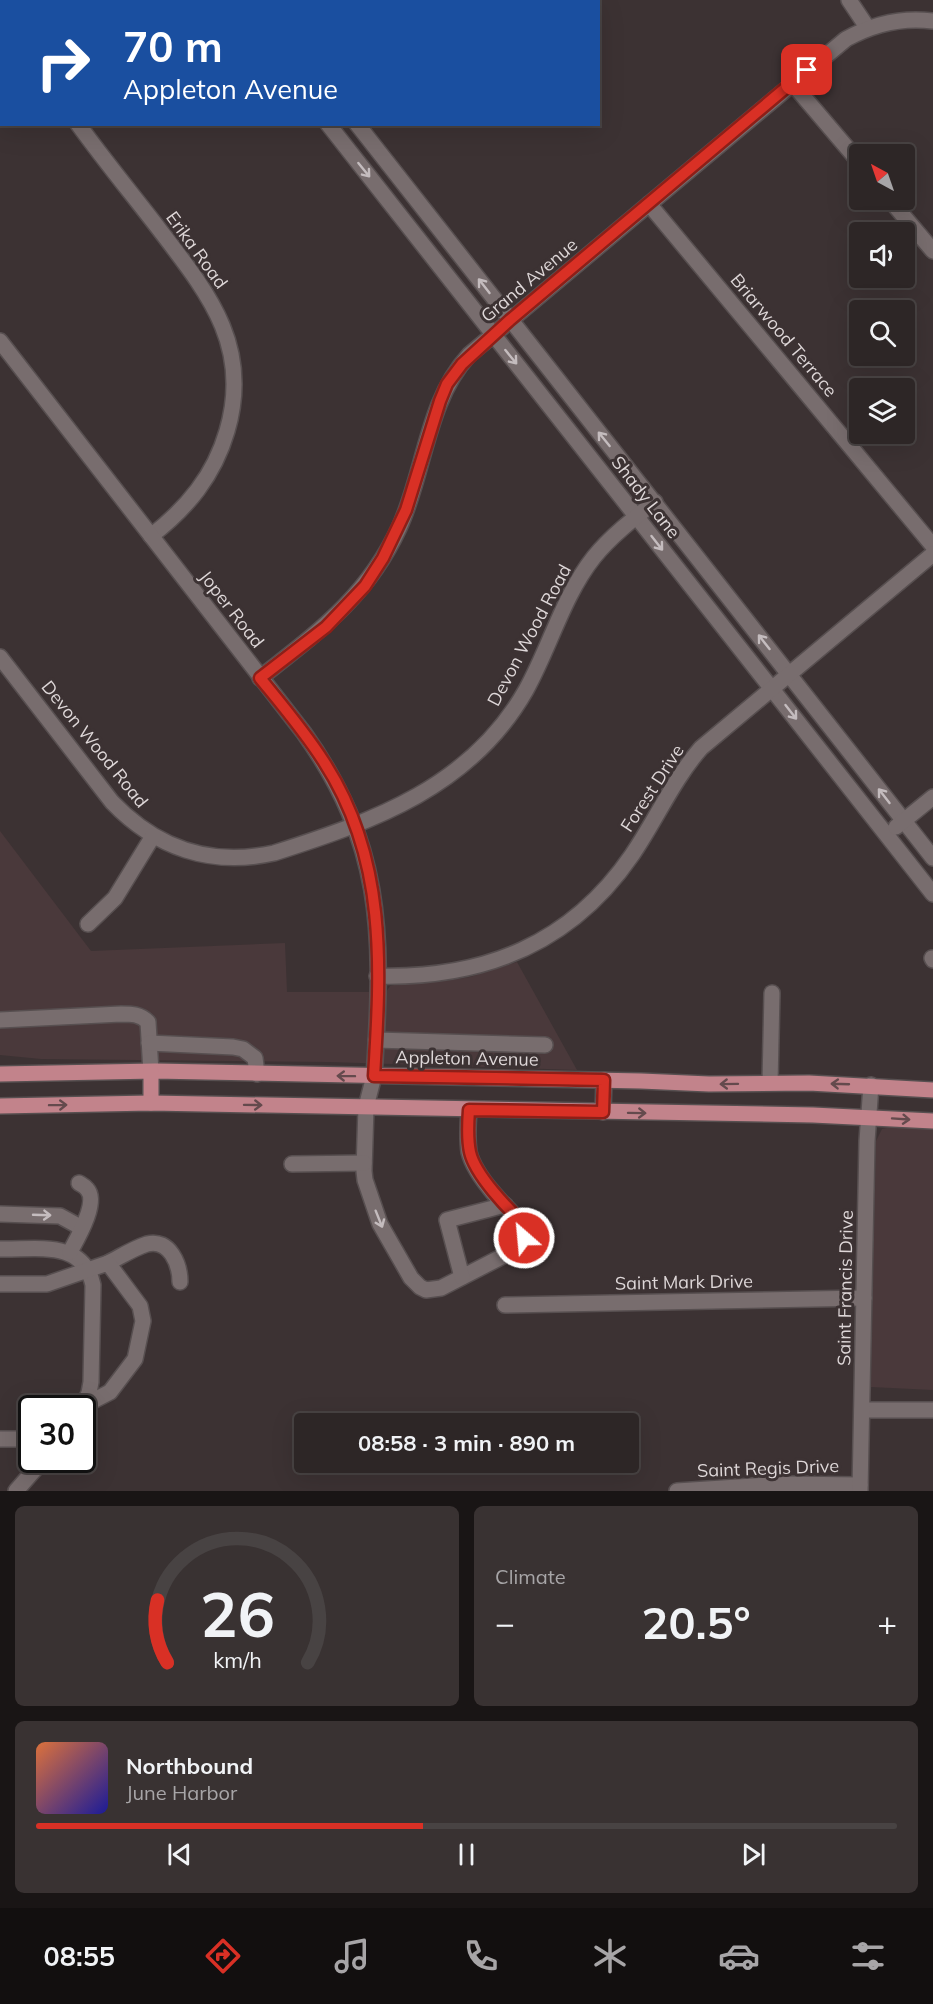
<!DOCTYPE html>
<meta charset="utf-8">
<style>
:root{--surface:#2d2626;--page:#393232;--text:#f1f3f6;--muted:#a7a5a7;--line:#484343;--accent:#d93025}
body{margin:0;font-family:Mulish,sans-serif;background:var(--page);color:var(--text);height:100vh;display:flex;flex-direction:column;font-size:22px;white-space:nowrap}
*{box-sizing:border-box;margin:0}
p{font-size:20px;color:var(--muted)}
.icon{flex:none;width:33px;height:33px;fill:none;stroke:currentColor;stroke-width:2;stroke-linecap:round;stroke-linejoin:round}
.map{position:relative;height:1491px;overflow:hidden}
.sheet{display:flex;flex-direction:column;gap:15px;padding:15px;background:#191515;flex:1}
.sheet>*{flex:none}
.top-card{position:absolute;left:0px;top:0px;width:600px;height:126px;box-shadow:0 6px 24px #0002,0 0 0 2px var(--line);background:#1a4fa0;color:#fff;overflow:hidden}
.needle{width:39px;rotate:320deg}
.buttons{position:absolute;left:849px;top:144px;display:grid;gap:12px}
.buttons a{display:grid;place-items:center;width:66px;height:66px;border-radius:6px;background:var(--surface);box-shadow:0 6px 24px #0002,0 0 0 2px var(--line);font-size:30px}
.speed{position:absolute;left:18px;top:1395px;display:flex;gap:12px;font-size:30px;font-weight:700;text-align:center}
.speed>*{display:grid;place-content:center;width:78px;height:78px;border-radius:50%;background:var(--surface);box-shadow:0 6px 24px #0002,0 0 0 2px var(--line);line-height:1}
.speed .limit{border:3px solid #111;border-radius:9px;background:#fff;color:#111}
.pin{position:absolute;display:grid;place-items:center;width:51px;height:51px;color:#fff;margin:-26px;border-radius:12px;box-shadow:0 3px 9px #0006}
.me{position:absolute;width:66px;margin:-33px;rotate:333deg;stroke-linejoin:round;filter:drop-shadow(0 0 4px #0008)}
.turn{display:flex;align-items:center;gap:21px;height:126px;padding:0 24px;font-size:27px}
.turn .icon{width:78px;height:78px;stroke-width:2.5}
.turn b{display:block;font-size:42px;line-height:51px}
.big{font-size:45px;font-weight:700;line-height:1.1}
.sheet .card{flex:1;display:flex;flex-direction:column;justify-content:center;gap:9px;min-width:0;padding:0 21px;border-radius:9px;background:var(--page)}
.sheet .dial{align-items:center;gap:0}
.dial svg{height:156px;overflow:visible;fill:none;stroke:var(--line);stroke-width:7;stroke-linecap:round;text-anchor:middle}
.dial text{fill:var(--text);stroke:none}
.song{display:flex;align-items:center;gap:18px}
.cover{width:72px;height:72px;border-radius:9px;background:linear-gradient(135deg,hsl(20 70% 55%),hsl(240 70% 35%))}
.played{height:6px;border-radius:3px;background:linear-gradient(90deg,var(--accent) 45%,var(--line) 45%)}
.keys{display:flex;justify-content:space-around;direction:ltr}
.heat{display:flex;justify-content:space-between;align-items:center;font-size:33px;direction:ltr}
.sheet .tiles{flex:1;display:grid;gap:15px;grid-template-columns:1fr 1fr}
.card:last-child{grid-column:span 2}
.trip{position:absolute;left:294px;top:1413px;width:345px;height:60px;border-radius:6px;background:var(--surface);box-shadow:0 6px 24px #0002,0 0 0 2px var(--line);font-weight:700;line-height:60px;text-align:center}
.tab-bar{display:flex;height:96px;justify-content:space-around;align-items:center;background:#120f0f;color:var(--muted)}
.tab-bar .icon{width:42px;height:42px}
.tab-bar .selected{color:var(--accent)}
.tab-bar b{font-size:27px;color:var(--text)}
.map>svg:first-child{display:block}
.built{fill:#4a393b}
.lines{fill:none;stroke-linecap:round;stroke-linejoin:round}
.minor-casing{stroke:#574f50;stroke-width:18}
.major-casing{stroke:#574f50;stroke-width:18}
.minor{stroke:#786d6e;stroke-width:15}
.major{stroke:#c2838b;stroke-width:15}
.oneway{stroke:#c4bcbe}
.oneway2{stroke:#644a4d}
.route-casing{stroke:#8d1f18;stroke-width:15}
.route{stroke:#d93025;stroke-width:10}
.labels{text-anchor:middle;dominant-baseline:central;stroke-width:6;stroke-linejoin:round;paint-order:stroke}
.street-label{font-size:18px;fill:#ded7d8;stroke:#3c3233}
</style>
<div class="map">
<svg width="933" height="1491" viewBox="0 0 933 1491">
<rect width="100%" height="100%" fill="#3c3233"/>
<!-- built -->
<g class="built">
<polygon points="0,831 91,951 285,943 287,992 386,992 390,986 398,984 445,981 470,977 517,962 577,1070 329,1062 41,1059 0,1055"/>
<polygon points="897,1126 933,1129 933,1390 871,1387 876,1141 882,1129"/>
</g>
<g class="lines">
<defs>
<g id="minor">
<polyline points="33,0 33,2"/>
<polyline points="225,0 227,2"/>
<polyline points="257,0 258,2"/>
<polyline points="849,0 867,27"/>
<polyline points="792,83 860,163"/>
<path d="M78,124C104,160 132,194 159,229C208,293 252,346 227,431C214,476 187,508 151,536"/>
<polyline points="328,124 933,894"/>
<polyline points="357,124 933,858"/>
<polyline points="890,200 933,251"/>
<polyline points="649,204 933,546"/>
<path d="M0,341L304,733C382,843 383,931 375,1061L374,1076L366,1107L364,1171L365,1180L380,1224L411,1278L420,1287L426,1290L441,1288L509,1253L520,1244L524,1238L525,1225C507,1209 475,1177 469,1152C467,1138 468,1123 469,1110"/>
<path d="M0,657L112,802C156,848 211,867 274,853C374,821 471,787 526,690C550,647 563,596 594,557C611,536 633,519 655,502"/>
<path d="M260,678C318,632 367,597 399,528C425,472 426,402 469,355L846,39C873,24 902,17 933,21"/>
<polyline points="896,827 933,797"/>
<polyline points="88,924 115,898 153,836"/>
<polyline points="932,958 933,960"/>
<path d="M377,976C484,979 571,944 632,855C656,820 673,780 701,748L933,554"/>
<path d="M0,1020L121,1014C132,1014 140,1014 148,1022L151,1072"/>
<polyline points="376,1040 545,1045"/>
<polyline points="149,1043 233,1047 243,1049 255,1058 257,1074"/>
<polyline points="770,1083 772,993"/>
<polyline points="292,1164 364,1163"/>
<polyline points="0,1214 60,1216 82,1228"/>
<path d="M0,1249C37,1250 83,1239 93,1285L91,1382L89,1393L82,1408"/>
<path d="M70,1252C77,1239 99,1202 87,1189C85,1186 82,1185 79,1183"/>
<path d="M108,1263C120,1257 134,1248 147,1244C170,1238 180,1265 180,1282"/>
<polyline points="462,1277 447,1220 505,1205"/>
<polyline points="0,1284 47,1284 108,1263 140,1306 143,1321 135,1359 110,1392 85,1405"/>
<polyline points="505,1305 864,1298"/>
<polyline points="862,1410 933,1410"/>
<polyline points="0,1439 32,1439"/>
<polyline points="16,1491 43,1460"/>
<polyline points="677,1491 784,1484 860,1485"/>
<polyline points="860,1491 867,1141 871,1085"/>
</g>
<g id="major">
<polyline points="0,1074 155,1071 641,1081 709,1084 809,1083 933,1090"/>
<polyline points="151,1103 151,1072"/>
<polyline points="0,1106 151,1103 813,1115 933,1121"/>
<polyline points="603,1112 604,1080"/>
</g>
</defs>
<!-- minor casing -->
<use href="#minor" class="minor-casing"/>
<!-- major casing -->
<use href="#major" class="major-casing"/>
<!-- minor -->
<use href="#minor" class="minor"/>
<!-- major -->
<use href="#major" class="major"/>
</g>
<!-- one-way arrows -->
<defs><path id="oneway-shaft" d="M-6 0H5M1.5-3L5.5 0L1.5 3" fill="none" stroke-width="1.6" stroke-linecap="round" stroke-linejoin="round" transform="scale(1.5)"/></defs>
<g class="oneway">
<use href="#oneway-shaft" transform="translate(364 170) rotate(51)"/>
<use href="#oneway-shaft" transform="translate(484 286) rotate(-128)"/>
<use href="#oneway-shaft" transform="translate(511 357) rotate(51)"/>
<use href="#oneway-shaft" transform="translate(604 439) rotate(-129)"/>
<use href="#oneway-shaft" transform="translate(657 543) rotate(52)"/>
<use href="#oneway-shaft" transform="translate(764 642) rotate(-128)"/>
<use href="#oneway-shaft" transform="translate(791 712) rotate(52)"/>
<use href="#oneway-shaft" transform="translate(884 796) rotate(-128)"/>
<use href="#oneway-shaft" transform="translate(42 1215) rotate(2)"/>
<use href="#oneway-shaft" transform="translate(379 1219) rotate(68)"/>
</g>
<g class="oneway2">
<use href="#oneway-shaft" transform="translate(346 1076) rotate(-179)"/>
<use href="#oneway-shaft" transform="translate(729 1084) rotate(179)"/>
<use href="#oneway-shaft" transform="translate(840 1084) rotate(-178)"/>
<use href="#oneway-shaft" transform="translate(58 1105) rotate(-1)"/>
<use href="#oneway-shaft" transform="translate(253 1105) rotate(1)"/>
<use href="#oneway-shaft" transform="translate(637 1113) rotate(1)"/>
<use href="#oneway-shaft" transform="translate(901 1119) rotate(4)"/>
</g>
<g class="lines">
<defs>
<path id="route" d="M524,1238L525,1225C508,1209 475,1175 470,1152C467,1138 468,1123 469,1110L603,1112L604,1080L374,1076C381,966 387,859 324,762C305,732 282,705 260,678L326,627L365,586L383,558L406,510L440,401L447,384L462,364L510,320L807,70"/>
</defs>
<!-- route casing -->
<use href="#route" class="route-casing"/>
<!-- route -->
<use href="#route" class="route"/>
</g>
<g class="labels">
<!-- street labels -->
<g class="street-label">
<text transform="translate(197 250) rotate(54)">Erika Road</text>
<text transform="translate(529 280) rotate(-40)">Grand Avenue</text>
<text transform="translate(784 335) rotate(50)">Briarwood Terrace</text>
<text transform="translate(646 497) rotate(52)">Shady Lane</text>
<text transform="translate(232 609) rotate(52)">Joper Road</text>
<text transform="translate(529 635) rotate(-62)">Devon Wood Road</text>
<text transform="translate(95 744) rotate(51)">Devon Wood Road</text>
<text transform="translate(652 788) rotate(-57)">Forest Drive</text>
<text transform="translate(467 1058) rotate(1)">Appleton Avenue</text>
<text transform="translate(684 1282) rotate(-1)">Saint Mark Drive</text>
<text transform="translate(845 1288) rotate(-89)">Saint Francis Drive</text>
<text transform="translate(768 1468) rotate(-2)">Saint Regis Drive</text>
</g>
</g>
</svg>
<div class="buttons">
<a><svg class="needle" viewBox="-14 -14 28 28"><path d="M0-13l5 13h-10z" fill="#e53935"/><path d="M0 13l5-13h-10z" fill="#a7a5a7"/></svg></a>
<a><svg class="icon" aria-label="sound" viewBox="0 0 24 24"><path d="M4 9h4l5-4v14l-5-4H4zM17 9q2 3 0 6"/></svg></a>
<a><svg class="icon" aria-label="search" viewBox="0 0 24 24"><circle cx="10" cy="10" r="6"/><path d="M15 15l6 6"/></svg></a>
<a><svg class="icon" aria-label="layers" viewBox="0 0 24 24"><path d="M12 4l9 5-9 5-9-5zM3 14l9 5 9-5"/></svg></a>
</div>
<div class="speed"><div class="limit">30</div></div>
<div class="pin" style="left:807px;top:70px;background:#d93025"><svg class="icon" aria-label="arrive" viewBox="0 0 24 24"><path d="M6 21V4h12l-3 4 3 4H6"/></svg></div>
<svg class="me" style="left:524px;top:1238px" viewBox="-20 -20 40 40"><circle r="17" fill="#d93025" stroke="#fff" stroke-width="3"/><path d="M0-11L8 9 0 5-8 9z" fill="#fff"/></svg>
<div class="trip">08:58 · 3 min · 890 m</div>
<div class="top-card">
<div class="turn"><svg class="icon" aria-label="right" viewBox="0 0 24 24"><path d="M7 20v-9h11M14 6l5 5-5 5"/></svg><div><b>70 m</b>Appleton Avenue</div></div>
</div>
</div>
<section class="sheet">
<div class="tiles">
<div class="card dial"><svg viewBox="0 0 100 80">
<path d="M14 69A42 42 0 1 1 86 69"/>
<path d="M14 69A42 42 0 0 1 9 37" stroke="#d93025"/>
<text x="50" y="56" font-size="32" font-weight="700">26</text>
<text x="50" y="72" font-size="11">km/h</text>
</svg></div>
<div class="card"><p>Climate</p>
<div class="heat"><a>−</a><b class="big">20.5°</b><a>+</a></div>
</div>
<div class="card">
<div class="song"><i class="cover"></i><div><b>Northbound</b><p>June Harbor</p></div></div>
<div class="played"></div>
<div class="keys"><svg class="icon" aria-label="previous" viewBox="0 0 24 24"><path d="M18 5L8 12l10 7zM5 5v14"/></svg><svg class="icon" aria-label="pause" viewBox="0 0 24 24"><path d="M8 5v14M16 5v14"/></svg><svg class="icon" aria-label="next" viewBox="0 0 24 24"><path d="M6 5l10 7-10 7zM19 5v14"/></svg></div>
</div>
</div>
</section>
<nav class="tab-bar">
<b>08:55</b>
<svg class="icon selected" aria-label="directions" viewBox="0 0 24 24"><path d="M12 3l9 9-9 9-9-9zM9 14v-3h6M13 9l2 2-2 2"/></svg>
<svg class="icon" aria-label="music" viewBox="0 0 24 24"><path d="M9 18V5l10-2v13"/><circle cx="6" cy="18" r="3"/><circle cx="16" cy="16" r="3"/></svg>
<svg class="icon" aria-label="phone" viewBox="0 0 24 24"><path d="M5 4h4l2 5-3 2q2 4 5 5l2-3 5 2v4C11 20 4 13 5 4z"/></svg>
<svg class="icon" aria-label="climate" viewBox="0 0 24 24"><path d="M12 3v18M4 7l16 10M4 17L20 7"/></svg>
<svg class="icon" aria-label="car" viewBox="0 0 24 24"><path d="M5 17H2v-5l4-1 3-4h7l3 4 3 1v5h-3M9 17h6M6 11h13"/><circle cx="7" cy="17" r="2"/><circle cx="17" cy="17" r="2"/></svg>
<svg class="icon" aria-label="filters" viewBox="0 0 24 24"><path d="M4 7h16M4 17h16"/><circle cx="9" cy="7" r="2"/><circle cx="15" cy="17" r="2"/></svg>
</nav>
